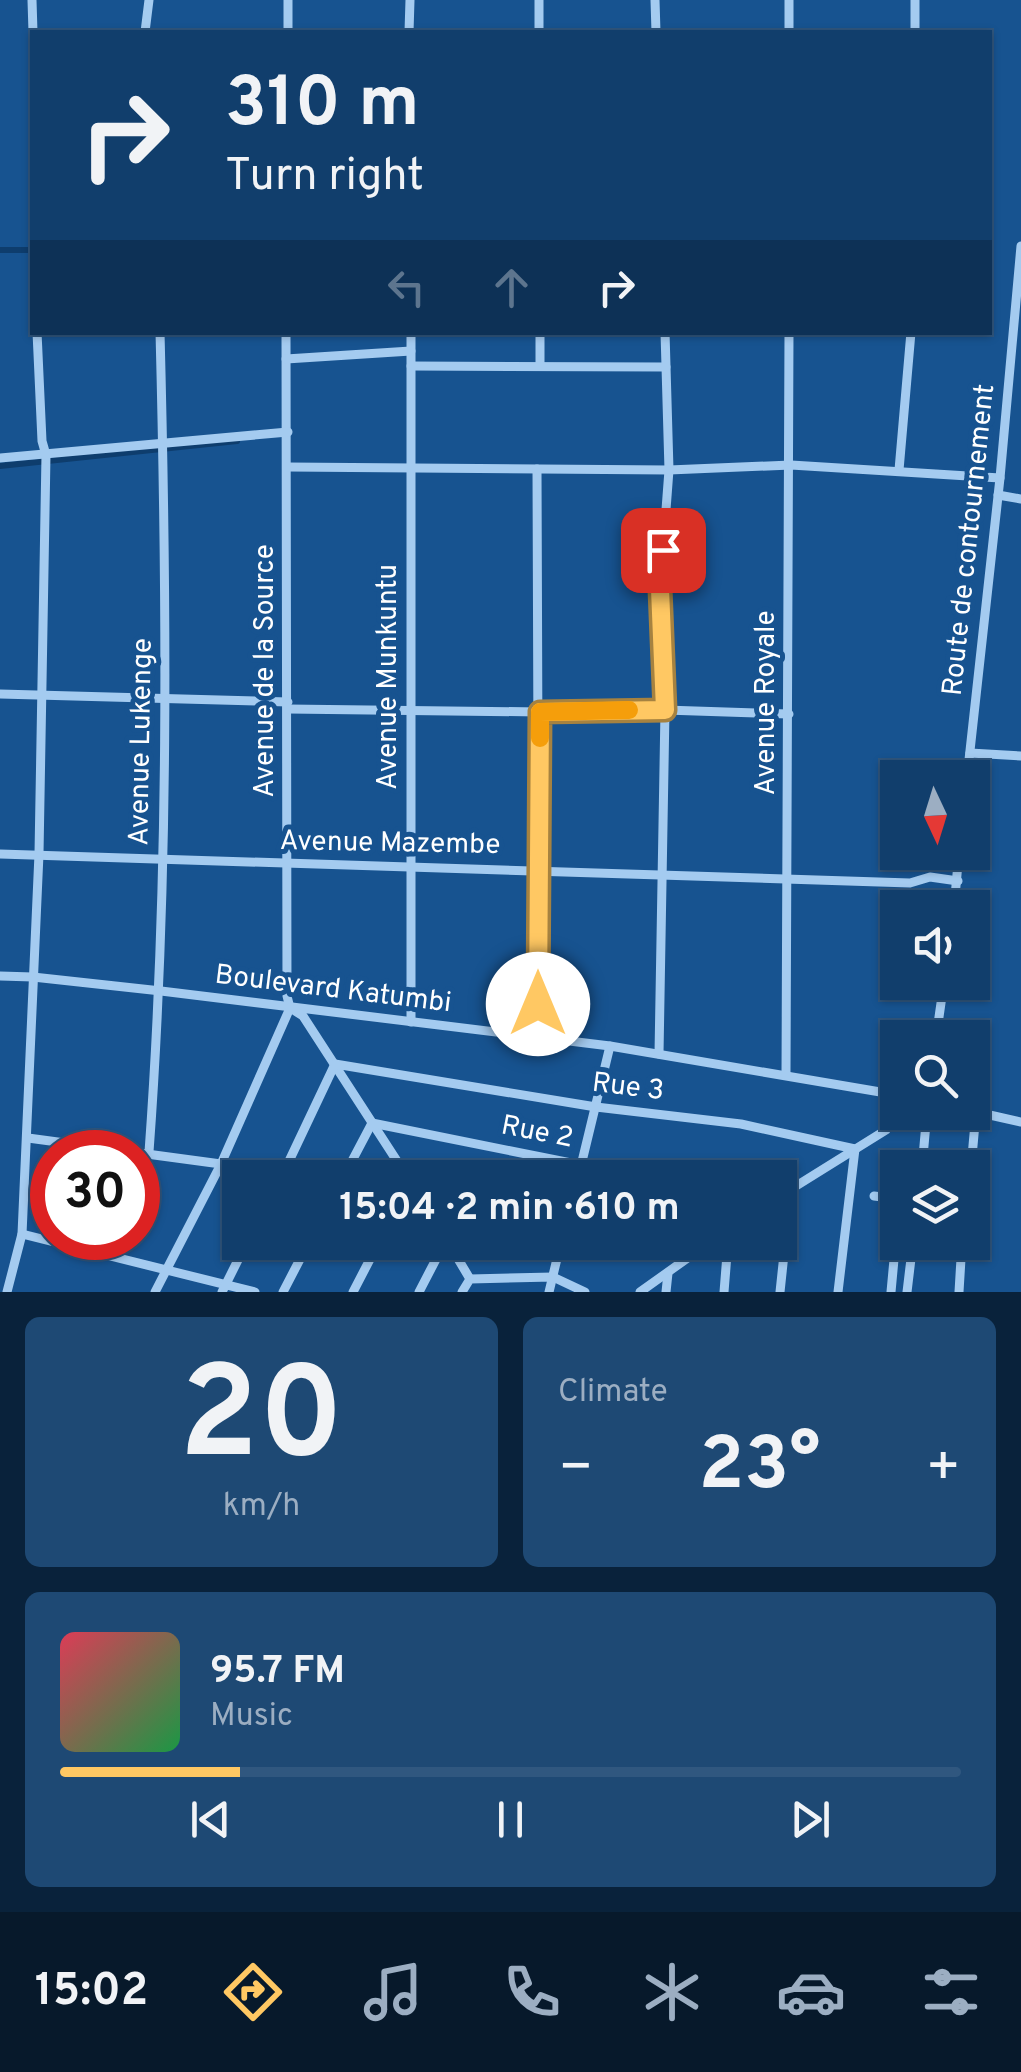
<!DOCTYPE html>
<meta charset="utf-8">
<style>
:root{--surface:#113e6c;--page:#1e4974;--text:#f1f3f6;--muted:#9caec2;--line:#30577f;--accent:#ffc863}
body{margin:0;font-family:Overpass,sans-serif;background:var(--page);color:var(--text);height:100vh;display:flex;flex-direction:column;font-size:38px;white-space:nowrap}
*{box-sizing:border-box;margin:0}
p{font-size:32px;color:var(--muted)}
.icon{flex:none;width:55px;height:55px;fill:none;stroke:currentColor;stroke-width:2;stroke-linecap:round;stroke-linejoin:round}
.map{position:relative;height:1292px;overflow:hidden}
.details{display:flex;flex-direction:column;gap:25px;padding:25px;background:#09223b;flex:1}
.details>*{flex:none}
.top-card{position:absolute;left:30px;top:30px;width:962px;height:305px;border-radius:0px;box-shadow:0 2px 8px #0004,0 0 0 2px var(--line);background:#113e6c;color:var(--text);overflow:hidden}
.needle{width:65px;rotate:176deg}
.fabs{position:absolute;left:880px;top:760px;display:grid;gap:20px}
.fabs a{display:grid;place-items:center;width:110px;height:110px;border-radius:0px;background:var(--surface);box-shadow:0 2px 8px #0004,0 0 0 2px var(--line);font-size:50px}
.speed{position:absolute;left:30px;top:1130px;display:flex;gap:20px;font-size:50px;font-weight:700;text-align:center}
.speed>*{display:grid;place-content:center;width:130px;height:130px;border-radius:50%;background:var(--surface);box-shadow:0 2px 8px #0004,0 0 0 2px var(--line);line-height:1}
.speed .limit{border:15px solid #d22;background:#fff;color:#111}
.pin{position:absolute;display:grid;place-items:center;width:85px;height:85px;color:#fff;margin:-42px;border-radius:20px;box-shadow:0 5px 15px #0006}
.me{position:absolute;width:110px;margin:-55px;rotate:0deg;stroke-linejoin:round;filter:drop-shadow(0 0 8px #0008)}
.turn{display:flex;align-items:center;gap:35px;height:210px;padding:0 30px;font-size:45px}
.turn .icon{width:130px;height:130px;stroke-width:2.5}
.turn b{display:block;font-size:70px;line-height:85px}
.lanes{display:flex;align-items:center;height:95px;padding:0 30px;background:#0003;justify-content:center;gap:50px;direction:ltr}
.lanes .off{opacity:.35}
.big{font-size:75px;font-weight:700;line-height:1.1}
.details .widget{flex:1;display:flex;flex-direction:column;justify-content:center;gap:15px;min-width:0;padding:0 35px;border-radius:15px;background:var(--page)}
.details .dial{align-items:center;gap:0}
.dial b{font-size:130px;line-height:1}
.song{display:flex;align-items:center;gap:30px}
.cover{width:120px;height:120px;border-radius:15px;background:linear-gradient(135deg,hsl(350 70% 55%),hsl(140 70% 35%))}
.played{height:10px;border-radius:5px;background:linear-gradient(90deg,var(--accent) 20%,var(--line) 20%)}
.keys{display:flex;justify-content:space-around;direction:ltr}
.heat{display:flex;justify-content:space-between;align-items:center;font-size:55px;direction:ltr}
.details .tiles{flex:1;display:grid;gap:25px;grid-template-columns:1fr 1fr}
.widget:last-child{grid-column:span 2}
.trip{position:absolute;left:222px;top:1160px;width:575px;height:100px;border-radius:0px;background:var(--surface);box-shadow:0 2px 8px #0004,0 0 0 2px var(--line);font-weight:700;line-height:100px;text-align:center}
.tab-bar{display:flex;height:160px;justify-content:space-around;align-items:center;background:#07192b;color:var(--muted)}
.tab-bar .icon{width:70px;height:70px}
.tab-bar .current{color:var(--accent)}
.tab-bar b{font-size:45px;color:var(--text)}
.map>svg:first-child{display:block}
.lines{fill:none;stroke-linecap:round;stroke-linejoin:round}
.canal{stroke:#0e3d6d;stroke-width:6}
.minor{stroke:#a4cbf0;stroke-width:9}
.route-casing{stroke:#a68240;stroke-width:25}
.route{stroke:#ffc863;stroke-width:18}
.slow{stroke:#f59e0b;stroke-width:18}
.labels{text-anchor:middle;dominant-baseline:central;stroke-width:10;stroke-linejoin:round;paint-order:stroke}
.street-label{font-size:28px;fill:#fff;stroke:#175390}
</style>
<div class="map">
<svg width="1021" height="1292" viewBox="0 0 1021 1292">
<rect width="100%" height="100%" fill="#175390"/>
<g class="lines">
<!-- canal -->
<g class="canal">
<polyline points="0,250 32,250"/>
<polyline points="0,466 237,441"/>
</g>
<!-- minor -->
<g class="minor">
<polyline points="32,0 33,32"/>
<polyline points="655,0 656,32"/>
<polyline points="145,32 149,0"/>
<polyline points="288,32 288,0"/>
<polyline points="409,32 410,0"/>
<polyline points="539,32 539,0"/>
<polyline points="789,32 789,0"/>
<polyline points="915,32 915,0"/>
<polyline points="286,332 287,996 290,1008"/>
<polyline points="411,332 411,1022"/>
<polyline points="540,332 540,364"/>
<polyline points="286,359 411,351"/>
<polyline points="411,366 666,367"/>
<polyline points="0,458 288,432"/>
<polyline points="288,467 669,470 791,465 1000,478"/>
<polyline points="537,469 539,1037"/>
<polyline points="899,470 911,332"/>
<polyline points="998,495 1021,499"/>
<polyline points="0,694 288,702"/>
<polyline points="288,709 540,712 665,710 789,714"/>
<polyline points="970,753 1021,756"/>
<polyline points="967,778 1000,478 1021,246"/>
<polyline points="0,854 910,883 930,877 958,881"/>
<polyline points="954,908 959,852"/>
<polyline points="0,976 33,977 161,991 610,1046 898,1095"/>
<polyline points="295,1011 303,1016 408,1178"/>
<polyline points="936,1038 944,982"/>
<polyline points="659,1054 665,710 660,589 669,470 665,332"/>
<polyline points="786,1074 789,332"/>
<polyline points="972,1111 1021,1122"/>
<polyline points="28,1138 221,1164"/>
<path d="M149,1152C169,879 167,606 160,332"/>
<polyline points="906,1168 907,1158"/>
<polyline points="922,1168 927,1112"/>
<polyline points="971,1168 976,1112"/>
<polyline points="281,1178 335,1064 596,1107 741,1124 855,1149 838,1292"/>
<polyline points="343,1178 372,1123 581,1165 694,1178"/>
<polyline points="578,1178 610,1046"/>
<polyline points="780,1187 791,1188 780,1292"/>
<polyline points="780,1196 886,1130 898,1109"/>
<polyline points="874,1196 898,1199"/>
<polyline points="22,1234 255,1292"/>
<polyline points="448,1242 470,1279"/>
<polyline points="7,1292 22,1234 39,854 46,455 42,441 37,332"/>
<polyline points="155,1292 221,1164 290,1008"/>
<polyline points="222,1292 247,1242"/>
<polyline points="283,1292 309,1242"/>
<polyline points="353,1292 379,1242"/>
<polyline points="419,1292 445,1242"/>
<polyline points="462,1292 470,1279 553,1277 585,1292"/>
<polyline points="549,1292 561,1242"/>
<polyline points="640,1292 710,1242"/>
<polyline points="666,1292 668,1273"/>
<polyline points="724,1292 728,1242"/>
<polyline points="891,1292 898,1216"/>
<polyline points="907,1292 913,1242"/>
<polyline points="959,1292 962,1242"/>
</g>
</g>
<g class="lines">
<defs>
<polyline id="route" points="538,1004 540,712 665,710 660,589 663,550"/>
</defs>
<!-- route casing -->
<use href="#route" class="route-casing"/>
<!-- route -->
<use href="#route" class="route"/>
<!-- slow -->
<polyline class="slow" points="540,738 540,712 629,710"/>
</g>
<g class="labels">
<!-- street labels -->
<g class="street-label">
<text transform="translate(970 540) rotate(-84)">Route de contournement</text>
<text transform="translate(266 671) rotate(-90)">Avenue de la Source</text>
<text transform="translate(389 677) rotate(-90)">Avenue Munkuntu</text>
<text transform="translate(767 703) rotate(-90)">Avenue Royale</text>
<text transform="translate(142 742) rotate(-89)">Avenue Lukenge</text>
<text transform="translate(390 844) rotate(1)">Avenue Mazembe</text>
<text transform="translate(333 990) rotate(7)">Boulevard Katumbi</text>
<text transform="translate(628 1088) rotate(7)">Rue 3</text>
<text transform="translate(537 1133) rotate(11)">Rue 2</text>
</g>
</g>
</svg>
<div class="fabs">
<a><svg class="needle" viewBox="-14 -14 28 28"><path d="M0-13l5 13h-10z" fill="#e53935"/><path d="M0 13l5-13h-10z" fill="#9caec2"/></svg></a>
<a><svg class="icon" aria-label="sound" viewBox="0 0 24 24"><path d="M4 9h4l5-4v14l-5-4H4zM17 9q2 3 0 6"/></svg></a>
<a><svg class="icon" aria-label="search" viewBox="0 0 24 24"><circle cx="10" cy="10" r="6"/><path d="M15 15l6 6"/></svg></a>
<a><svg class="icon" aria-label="layers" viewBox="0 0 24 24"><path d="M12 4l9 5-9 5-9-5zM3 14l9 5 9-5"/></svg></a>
</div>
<div class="speed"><div class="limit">30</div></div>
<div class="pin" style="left:663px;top:550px;background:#d93025"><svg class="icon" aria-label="arrive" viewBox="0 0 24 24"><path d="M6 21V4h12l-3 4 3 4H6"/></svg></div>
<svg class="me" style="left:538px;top:1004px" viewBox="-20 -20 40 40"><circle r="19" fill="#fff"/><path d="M0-13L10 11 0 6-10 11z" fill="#ffc863"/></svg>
<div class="trip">15:04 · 2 min · 610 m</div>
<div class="top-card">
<div class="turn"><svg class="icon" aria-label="right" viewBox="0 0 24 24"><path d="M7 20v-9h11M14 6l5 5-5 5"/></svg><div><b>310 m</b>Turn right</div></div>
<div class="lanes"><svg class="icon off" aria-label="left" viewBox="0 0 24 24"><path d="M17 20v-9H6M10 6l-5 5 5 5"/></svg><svg class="icon off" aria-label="ahead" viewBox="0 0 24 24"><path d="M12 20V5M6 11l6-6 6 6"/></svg><svg class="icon" aria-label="right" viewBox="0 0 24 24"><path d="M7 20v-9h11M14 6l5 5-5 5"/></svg></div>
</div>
</div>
<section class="details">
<div class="tiles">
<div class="widget dial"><b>20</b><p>km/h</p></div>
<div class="widget"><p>Climate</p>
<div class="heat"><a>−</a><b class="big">23°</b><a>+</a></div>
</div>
<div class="widget">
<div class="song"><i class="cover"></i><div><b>95.7 FM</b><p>Music</p></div></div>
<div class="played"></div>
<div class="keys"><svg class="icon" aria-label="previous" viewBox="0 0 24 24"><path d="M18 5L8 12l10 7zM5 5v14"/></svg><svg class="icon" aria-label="pause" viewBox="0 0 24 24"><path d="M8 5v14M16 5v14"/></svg><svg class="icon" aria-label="next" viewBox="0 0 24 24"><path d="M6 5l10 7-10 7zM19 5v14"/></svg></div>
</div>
</div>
</section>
<nav class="tab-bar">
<b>15:02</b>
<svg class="icon current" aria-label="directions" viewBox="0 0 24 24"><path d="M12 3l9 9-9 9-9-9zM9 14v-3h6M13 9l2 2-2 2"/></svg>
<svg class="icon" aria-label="music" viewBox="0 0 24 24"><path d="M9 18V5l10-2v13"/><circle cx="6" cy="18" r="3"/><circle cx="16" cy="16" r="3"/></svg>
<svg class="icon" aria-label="phone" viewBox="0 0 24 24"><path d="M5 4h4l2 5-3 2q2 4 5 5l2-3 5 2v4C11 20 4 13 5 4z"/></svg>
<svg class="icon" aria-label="climate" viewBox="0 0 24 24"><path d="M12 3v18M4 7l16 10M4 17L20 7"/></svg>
<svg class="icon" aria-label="car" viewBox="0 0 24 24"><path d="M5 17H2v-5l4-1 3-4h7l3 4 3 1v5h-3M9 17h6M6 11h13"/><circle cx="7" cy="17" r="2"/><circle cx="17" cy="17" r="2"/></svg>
<svg class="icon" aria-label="filters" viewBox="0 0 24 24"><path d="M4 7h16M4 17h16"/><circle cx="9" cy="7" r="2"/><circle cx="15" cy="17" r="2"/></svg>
</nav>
